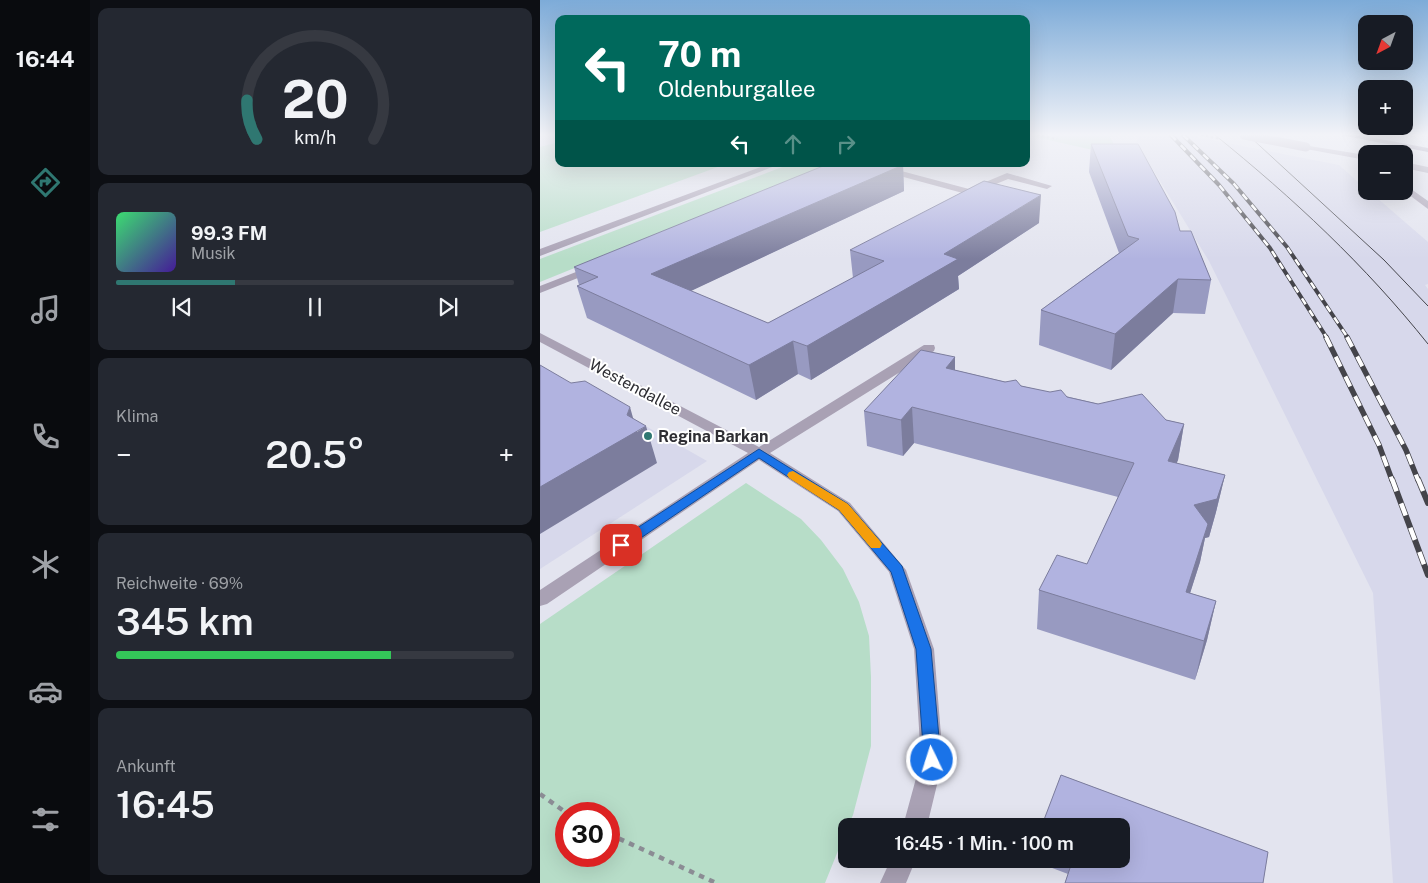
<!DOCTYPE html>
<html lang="de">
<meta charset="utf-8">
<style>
:root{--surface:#171b24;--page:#242831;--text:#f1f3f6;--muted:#9ea1a6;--line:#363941;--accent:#2f7771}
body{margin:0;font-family:"Public Sans",sans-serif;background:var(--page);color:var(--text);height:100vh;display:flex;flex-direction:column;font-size:19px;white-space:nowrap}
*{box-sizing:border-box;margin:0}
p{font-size:16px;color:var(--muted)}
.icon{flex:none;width:28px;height:28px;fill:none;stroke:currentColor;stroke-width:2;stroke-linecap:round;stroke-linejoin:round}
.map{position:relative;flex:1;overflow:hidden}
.panel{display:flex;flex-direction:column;gap:8px;padding:8px;background:#0d0f14;width:450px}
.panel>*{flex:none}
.banner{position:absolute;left:15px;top:15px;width:475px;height:152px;border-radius:10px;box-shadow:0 5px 20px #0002;background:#00695c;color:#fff;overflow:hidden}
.needle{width:32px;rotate:221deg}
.tools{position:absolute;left:818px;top:15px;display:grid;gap:10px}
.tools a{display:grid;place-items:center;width:55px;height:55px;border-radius:10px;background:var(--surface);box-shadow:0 5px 20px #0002;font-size:25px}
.speed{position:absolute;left:15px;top:802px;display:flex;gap:10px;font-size:25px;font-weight:700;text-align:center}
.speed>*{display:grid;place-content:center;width:65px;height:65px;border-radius:50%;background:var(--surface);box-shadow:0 5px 20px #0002;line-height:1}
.speed .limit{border:8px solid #d22;background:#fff;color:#111}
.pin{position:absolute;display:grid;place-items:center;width:42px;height:42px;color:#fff;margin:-21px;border-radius:10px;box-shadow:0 2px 8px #0006}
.me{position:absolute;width:55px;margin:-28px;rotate:356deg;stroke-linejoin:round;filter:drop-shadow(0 0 4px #0008)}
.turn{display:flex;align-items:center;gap:18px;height:105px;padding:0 20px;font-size:22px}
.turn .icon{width:65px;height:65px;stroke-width:2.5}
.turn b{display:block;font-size:35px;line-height:42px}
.lanes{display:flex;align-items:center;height:48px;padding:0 20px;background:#0003;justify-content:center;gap:25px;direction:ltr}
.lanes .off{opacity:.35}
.big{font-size:38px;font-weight:600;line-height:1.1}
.panel .card{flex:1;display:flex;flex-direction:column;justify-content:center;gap:8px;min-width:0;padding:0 18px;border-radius:10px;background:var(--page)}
.panel .dial{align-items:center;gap:0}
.dial svg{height:130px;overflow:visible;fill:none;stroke:var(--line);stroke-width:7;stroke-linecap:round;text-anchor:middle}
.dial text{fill:var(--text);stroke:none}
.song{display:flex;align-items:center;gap:15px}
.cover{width:60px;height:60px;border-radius:8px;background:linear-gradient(135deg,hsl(140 70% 55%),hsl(260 70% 35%))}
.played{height:5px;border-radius:2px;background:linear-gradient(90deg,var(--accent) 30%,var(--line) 30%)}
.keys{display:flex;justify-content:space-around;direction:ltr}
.heat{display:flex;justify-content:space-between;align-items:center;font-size:28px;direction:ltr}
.charge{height:8px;border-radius:4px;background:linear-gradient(90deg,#34c759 69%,var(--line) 0)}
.trip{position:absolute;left:298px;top:818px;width:292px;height:50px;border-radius:10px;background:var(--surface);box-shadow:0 5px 20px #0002;font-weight:600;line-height:50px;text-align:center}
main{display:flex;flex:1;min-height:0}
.tabs{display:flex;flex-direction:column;width:90px;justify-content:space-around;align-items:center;background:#090b0e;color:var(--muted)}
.tabs .icon{width:35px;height:35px}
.tabs .current{color:var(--accent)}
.tabs b{font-size:22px;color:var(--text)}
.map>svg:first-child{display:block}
.built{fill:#d7d8eb}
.green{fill:#b7ddc8;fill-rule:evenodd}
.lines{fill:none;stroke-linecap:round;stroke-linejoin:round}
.path-far1{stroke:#8b8c94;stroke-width:2;stroke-dasharray:2.5 2.5;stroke-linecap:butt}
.path{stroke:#8b8c94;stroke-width:4.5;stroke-dasharray:5.5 5.5;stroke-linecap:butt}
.minor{fill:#a9a1b4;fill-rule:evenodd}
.major{fill:#78698a;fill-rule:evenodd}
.tram{stroke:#44444a;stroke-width:1}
.rail-far2-casing{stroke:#44444a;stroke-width:4}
.rail-far1-casing{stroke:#44444a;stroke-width:5.5}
.rail-casing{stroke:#44444a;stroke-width:6}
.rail-far2{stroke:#fff;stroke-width:2.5;stroke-dasharray:7;stroke-linecap:butt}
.rail-far1{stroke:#fff;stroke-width:4;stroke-dasharray:11;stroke-linecap:butt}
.rail{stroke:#fff;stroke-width:4.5;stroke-dasharray:13;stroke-linecap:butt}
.path-bridge{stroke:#8b8c94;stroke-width:2;stroke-dasharray:2.5 2.5;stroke-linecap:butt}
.minor-bridge{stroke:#a9a1b4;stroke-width:9}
.wall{fill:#989ac1}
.shaded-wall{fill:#7c7d9d}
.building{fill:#b1b3e0;stroke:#7c7d9d}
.route{fill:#1a73e8;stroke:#114b97}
.slow{fill:#f59e0b}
.poi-dot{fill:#2f7771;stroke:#fff;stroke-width:2}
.labels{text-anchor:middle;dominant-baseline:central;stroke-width:4;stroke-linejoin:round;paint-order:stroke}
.street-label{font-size:16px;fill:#2e2e33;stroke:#fff}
.poi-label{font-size:16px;font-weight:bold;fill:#2e2e33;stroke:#fff;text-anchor:start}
</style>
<main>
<nav class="tabs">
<b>16:44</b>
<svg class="icon current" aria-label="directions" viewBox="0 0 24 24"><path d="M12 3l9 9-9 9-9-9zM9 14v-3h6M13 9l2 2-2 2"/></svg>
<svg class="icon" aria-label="music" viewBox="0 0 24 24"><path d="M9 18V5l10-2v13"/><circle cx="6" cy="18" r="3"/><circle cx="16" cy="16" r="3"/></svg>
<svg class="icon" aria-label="phone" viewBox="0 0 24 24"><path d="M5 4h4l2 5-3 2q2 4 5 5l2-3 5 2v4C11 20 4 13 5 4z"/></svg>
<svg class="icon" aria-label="climate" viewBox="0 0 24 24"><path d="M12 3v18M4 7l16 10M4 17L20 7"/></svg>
<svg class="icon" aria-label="car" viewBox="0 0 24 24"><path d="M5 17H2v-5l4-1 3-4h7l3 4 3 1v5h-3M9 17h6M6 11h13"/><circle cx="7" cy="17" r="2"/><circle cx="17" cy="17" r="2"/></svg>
<svg class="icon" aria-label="filters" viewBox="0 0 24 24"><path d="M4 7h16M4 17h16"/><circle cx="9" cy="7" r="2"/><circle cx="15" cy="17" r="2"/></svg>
</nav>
<section class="panel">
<div class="card dial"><svg viewBox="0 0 100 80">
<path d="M14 69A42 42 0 1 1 86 69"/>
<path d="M14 69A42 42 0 0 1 8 45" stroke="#2f7771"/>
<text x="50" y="56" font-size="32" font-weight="700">20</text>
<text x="50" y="72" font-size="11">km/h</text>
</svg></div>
<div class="card">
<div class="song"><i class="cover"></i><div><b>99.3 FM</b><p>Musik</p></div></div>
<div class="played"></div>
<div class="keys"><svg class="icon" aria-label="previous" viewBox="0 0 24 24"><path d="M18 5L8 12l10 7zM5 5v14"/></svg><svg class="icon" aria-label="pause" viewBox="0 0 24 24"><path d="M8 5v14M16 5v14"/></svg><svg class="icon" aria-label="next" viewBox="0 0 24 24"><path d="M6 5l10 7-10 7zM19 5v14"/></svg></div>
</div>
<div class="card"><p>Klima</p>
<div class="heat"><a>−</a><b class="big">20.5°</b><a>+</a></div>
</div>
<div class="card"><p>Reichweite · 69%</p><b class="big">345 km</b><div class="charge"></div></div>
<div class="card"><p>Ankunft</p><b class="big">16:45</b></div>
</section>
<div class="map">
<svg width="888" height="883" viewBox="0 0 888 883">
<rect width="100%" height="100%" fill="#e3e4ef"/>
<!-- built -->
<g class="built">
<polygon points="601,135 646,135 799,165 826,189 826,191 829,191 888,242 888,284 885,285 888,289 888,883 853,883 833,593 669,261 596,142"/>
<polygon points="0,366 167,461 0,569"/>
</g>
<!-- green -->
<g class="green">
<polygon points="486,135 573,135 570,137 580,156"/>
<polygon points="19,142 19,164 186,164 0,232 0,147"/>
<polygon points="250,164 291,164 0,282 0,259"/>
<path d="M206,483L261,519L281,540L303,569L319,602L329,636L331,677V746L313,815L308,826H306V831L285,883H0V624ZM26,814H69V856H26Z"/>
</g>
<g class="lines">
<!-- path-far1 -->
<polyline class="path-far1" points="497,135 517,139"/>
<!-- path -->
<g class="path">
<polyline points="0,794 28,814"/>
<polyline points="69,834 176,883"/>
</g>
<!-- minor -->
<g class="minor">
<polygon points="858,143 865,145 859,154 850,154"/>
<polygon points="763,145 826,155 826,160 766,149 763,149"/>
<polygon points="864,162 888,167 888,173 864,168"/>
<polygon points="229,164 240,164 0,256 0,249"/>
<polygon points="322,164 335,164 429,189 467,173 512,186 507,189 468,179 430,195 323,166"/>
<polygon points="864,184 888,201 888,209 864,191"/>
<polygon points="54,265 60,268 58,270 0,293 0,286"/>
<polygon points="0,333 219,447 384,345 394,345 395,348 394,351 230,453 310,503 366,570 394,649 403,760 387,826 363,826 381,760 374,649 349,572 298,511 219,460 7,604 0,606 0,590 208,453 0,342"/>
<polygon points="351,859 376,859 366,883 340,883"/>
</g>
<!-- major -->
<polygon class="major" points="801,135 819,135 888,148 888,152"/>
<!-- tram -->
<g class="tram">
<path d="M675,135C753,198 825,265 888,344"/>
<polyline points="708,135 844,260 888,306"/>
</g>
<defs>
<g id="rail-far2">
<polyline points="631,135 679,185 730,248 787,338"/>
<polyline points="643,135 694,184 747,247 808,338"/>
</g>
<g id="rail-far1">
<polyline points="786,337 839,445 852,480"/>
<polyline points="807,337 866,450 878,480"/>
</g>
<g id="rail">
<polyline points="852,479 888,575"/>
<polyline points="878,479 888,503"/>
</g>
</defs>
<!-- rail-far2 casing -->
<use href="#rail-far2" class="rail-far2-casing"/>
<!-- rail-far1 casing -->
<use href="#rail-far1" class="rail-far1-casing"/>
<!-- rail casing -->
<use href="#rail" class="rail-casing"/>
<!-- rail-far2 -->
<use href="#rail-far2" class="rail-far2"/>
<!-- rail-far1 -->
<use href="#rail-far1" class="rail-far1"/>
<!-- rail -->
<use href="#rail" class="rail"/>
<!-- path-bridge -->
<polyline class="path-bridge" points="661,135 680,139"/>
<!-- minor-bridge -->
<polyline class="minor-bridge" points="704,135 766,147"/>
</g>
<!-- wall -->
<g class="wall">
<polygon points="551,144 640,231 671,280 665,314 633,313 571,370 499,345 501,310 579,253 549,172"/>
<polygon points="363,165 364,191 150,291 228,323 313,278 310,250 499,223 418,276 419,289 271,380 258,374 216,400 47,318 37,286 39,285 34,267"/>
<polygon points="415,357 415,370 644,424 638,460 636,463 685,475 676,512 669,537 665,538 660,562 650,593 676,601 667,640 655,680 497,629 499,590 547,564 578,497 374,443 363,456 327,446 324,411"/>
<polygon points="521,775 728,852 723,883 525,883 528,874 499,863 499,859 581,859 581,826 502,826"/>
</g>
<!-- shaded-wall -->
<g class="shaded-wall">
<polygon points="363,165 364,191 119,306 111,274"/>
<polygon points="501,195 499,223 418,276 419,289 271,380 267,346 404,254"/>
<polygon points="638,279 633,313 571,370 575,334"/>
<polygon points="253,341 258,374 216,400 209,365"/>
<polygon points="415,357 415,392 406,368"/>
<polygon points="90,407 97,432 106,426 117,463 0,534 0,487 87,415"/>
<polygon points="372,407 374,443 363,456 361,420"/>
<polygon points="644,424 638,460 622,498 628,461"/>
<polygon points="685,475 676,512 669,537 665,538 660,562 638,631 646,592 654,505"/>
<polygon points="676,601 667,640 655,680 664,641"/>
</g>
<!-- building -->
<g class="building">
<polygon points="551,144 598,144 635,212 640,231 651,231 671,280 638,279 575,334 501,310 599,239 588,236"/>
<polygon points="288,164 359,164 363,165 111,274 228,323 344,261 310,250 444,181 501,195 404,254 418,259 267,346 253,341 209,365 37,286 58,277 34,267"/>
<polygon points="381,350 415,357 406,368 465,382 476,380 481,386 510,392 521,390 527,397 558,404 602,394 626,420 644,424 628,461 685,475 677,499 654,505 668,524 646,592 676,601 664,641 499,590 517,555 547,564 594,463 372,407 361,420 324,411"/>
<polygon points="0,365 31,383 45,381 90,407 87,415 106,426 0,487"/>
<polygon points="521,775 728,852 723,883 525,883 533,859 581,859 581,826 505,826 502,825"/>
</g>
<!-- sky -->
<linearGradient id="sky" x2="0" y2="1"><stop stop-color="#7dabd8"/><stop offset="0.52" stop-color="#f2f3f8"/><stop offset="1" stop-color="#f2f3f8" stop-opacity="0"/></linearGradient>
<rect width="888" height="259" fill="url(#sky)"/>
<!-- route -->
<polygon class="route" points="219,449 308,504 362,566 391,649 401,760 398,765 392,767 386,765 384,760 376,649 351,572 299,510 219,458 86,548 77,548 75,545 77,541"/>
<!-- slow -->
<polygon class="slow" points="253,471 308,504 340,541 342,544 340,548 331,548 299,510 249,478 247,475 249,472"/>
<!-- markers -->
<circle class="poi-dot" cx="108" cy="436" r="5"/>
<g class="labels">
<!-- street labels -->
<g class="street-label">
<text transform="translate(95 387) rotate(28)">Westendallee</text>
</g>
<!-- poi labels -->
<g class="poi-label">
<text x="118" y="436">Regina Barkan</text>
</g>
</g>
</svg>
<div class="tools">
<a><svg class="needle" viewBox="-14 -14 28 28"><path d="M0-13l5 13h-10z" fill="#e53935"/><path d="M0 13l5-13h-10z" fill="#9ea1a6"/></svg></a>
<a>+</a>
<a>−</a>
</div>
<div class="speed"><div class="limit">30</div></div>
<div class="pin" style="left:81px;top:545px;background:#d93025"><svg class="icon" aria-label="arrive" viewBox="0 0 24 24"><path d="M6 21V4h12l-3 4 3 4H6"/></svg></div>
<svg class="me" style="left:392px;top:760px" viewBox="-20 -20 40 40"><circle r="17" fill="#1a73e8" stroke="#fff" stroke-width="3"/><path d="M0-11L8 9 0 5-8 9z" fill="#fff"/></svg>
<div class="trip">16:45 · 1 Min. · 100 m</div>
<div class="banner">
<div class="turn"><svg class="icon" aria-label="left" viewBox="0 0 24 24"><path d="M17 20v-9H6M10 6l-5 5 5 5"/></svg><div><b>70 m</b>Oldenburgallee</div></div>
<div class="lanes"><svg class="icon" aria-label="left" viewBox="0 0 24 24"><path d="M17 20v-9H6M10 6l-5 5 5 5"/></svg><svg class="icon off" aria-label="ahead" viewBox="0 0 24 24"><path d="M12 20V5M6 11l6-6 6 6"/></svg><svg class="icon off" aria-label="right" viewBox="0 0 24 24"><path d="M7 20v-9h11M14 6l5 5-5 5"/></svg></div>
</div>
</div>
</main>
